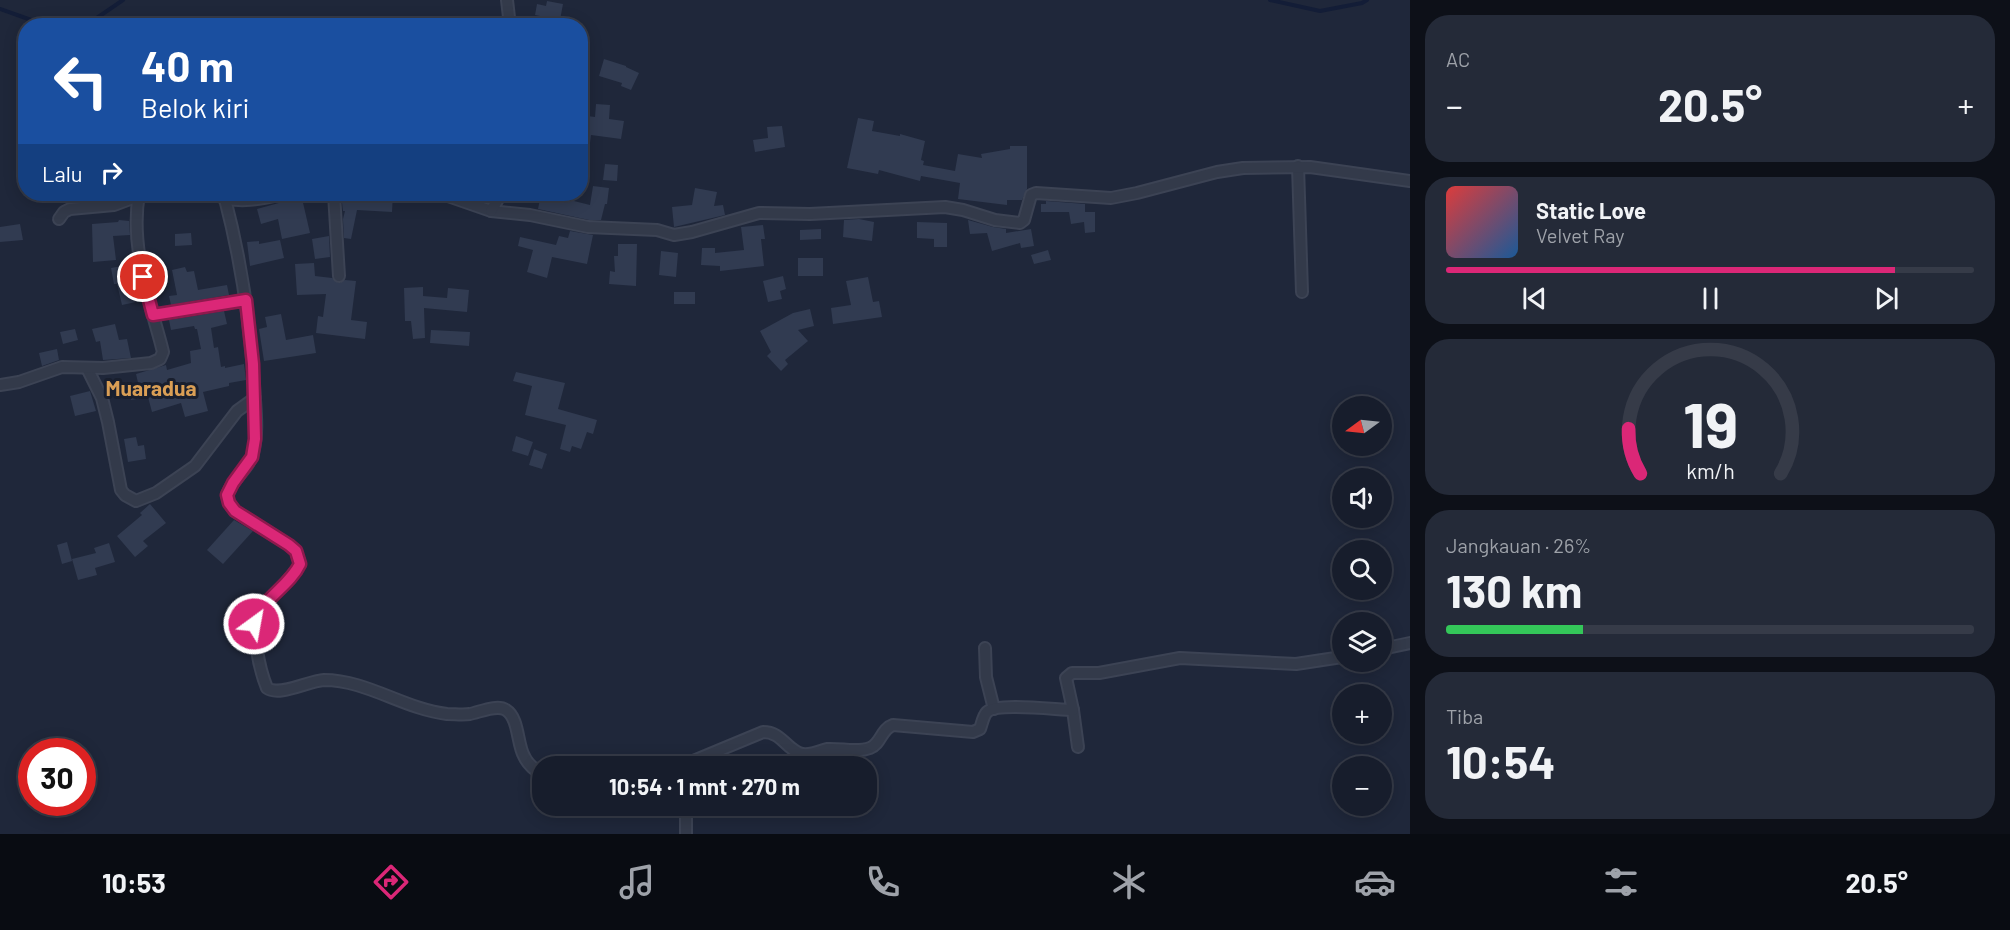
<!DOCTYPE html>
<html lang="id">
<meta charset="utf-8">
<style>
:root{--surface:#171d2c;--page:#242a38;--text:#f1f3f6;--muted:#9ea2a9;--line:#363b48;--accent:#db2777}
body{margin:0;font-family:Barlow,sans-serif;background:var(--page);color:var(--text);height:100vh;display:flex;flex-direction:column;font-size:22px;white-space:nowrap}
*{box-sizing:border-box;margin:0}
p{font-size:20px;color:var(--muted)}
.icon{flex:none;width:33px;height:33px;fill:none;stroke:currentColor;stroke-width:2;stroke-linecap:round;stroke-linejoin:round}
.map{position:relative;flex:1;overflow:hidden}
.panel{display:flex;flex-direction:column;gap:15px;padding:15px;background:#0d1018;width:600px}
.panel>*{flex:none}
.guide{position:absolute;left:18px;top:18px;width:570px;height:183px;border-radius:24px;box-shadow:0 3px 15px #0003,0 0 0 2px var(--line);background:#1a4fa0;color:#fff;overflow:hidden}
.needle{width:39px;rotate:255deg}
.tools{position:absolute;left:1332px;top:396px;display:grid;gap:12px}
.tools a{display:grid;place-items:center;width:60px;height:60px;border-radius:50%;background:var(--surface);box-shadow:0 3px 15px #0003,0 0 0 2px var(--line);font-size:30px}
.speed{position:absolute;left:18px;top:738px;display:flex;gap:12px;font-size:30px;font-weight:700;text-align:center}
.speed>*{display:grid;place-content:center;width:78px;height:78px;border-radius:50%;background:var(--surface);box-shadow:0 3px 15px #0003,0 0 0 2px var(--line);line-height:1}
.speed .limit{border:9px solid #d22;background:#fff;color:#111}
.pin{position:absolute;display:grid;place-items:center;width:51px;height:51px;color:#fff;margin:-26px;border:3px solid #fff;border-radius:50%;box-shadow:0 2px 6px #0007}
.me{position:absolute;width:66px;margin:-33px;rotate:32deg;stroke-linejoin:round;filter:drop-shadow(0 0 4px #0008)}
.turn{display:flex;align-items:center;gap:21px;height:126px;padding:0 24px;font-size:27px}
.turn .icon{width:78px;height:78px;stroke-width:2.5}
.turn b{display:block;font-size:42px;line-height:51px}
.then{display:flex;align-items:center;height:57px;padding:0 24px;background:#0003;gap:12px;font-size:22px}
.big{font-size:45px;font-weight:700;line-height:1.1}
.panel .tile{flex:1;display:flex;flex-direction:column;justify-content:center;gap:9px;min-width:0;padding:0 21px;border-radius:24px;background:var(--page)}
.panel .dial{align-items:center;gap:0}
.dial svg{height:156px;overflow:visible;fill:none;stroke:var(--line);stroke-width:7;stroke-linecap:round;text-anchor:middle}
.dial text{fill:var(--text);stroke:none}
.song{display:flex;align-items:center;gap:18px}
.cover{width:72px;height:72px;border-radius:9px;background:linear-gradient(135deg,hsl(0 70% 55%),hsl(210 70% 35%))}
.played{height:6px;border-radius:3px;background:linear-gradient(90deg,var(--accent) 85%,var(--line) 85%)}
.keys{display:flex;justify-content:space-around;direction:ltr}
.heat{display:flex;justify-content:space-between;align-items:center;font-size:33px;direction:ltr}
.charge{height:9px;border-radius:4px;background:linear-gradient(90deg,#34c759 26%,var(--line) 0)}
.trip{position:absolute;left:532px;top:756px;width:345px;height:60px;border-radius:24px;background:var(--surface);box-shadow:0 3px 15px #0003,0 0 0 2px var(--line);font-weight:700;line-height:60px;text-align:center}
.menu{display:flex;height:96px;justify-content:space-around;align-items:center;background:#090c12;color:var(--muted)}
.menu .icon{width:42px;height:42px}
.menu .current{color:var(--accent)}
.menu b{font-size:27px;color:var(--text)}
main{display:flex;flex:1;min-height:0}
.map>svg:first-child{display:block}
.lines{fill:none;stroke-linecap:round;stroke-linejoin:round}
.stream{stroke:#131d37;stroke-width:4}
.building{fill:#313b51}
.street-casing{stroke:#3c4354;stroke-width:14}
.street{stroke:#333a4a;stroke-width:10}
.route-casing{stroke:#8e194d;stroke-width:15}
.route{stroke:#db2777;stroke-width:10}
.labels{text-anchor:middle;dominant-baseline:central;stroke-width:6;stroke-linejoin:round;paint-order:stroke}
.quarter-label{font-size:21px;font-weight:bold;fill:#da9f55;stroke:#191f2e}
</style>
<main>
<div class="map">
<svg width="1410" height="834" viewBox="0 0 1410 834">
<rect width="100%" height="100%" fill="#1f273a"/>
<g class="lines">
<!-- stream -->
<g class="stream">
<polyline points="1270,0 1320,11 1362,3 1367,0"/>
<polyline points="0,9 48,26"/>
<polyline points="85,26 123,0"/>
</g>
</g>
<!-- building -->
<g class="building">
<polygon points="547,1 563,4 560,20 535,15 537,4 546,6"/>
<polygon points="604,59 626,66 626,67 639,73 631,90 621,86 622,83 599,76"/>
<polygon points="596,104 610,105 609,119 624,121 621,139 591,135 587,167 580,167 580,115 595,117"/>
<polygon points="858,118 874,121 872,131 900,136 900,134 925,141 921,160 924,161 923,165 955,171 958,154 982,158 981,154 1010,149 1010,146 1027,146 1027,189 1022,200 1007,200 1007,205 958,199 960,183 921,176 920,181 879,170 878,174 847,168"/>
<polygon points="782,126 785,147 755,152 753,140 768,138 767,127"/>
<polygon points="605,164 618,165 617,181 603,180"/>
<polygon points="593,186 609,188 607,204 605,204 601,220 589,220 538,209 541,194 570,199 570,200 590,205"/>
<polygon points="695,188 717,192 714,206 723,205 725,215 674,227 672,207 692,205"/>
<polygon points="291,194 301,194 310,233 282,239 278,219 261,224 257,209 286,201"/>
<polygon points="341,194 393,194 392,212 357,210 351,239 344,238 343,219 345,211 343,211"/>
<polygon points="1046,201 1085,204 1085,212 1095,212 1095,232 1085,233 1084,222 1071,224 1069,212 1041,212 1041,204 1046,204"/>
<polygon points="859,219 874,222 872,241 843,237 844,220"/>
<polygon points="119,220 129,221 130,235 113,236 116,260 93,262 92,224 118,222"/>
<polygon points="968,220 993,227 1006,229 1006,233 1031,229 1034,246 1021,248 1020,243 992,251 987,233 970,234"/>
<polygon points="917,222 947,223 947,247 934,247 934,239 917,238"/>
<polygon points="20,224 23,240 0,242 0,227"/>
<polygon points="763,225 765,239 761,239 764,266 720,271 720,266 701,265 702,248 715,248 715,253 744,250 741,227"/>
<polygon points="821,229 821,239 800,240 800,230"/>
<polygon points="570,231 593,235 587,264 552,257 547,278 527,272 533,250 518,246 520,237 556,245 559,236 568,238"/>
<polygon points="191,233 192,245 175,246 175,234"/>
<polygon points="329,236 330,257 315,259 312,239"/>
<polygon points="280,240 284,258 250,266 247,242 259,241 259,244"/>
<polygon points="618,244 637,244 636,286 609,284 610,271 615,272 614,256 618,256"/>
<polygon points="1048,250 1051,260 1034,264 1031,255"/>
<polygon points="661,251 678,253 676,277 659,275"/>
<rect x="798" y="258" width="25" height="18"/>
<polygon points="314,263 315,276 332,278 339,283 345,280 356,281 351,320 367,322 365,339 316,333 318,316 323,317 326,294 297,295 295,264"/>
<polygon points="133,264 141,301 122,305 117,284 114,284 111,268"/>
<polygon points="185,267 187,272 194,271 198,290 227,285 229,295 171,305 169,296 177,295 172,270"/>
<polygon points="783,276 786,289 780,291 782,299 768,302 763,281"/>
<polygon points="868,277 873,302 879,301 882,317 833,324 831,308 851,305 846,281"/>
<polygon points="423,287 423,296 447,298 448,288 469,290 467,312 424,308 425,338 413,339 411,321 405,321 404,288"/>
<rect x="674" y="292" width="21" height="12"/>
<polygon points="810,309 814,326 798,330 808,341 785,360 788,364 781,371 767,356 771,352 760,331 793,313"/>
<polygon points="224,311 227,324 211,328 214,348 218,347 221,367 225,366 225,368 244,364 246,380 229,383 229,386 203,392 208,411 185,417 181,403 152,412 148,397 131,400 129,389 139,387 136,374 166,365 167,370 191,363 190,351 201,349 197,329 195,329 194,326 171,330 169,320"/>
<polygon points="281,314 286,340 313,335 316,353 264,361 259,329 267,327 265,317"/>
<polygon points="115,324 119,340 127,339 131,358 103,360 100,341 96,342 92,329"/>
<polygon points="75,329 78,340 63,344 60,332"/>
<polygon points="431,330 470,332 469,346 430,343"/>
<polygon points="57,349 59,360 42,366 39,353"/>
<polygon points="516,372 565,383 558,409 597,420 593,434 587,432 581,449 572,446 570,452 560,449 566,425 525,415 532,386 513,381"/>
<polygon points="90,391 96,411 75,416 70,396"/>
<polygon points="516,436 533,442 528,456 512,451"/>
<polygon points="136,437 138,446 144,445 146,459 128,462 124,439"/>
<polygon points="534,449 547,454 542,469 529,465"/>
<polygon points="150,504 166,523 143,541 148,546 135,557 117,536 142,515 140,513"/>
<polygon points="234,520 253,531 223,564 207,550"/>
<polygon points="67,542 72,561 62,564 57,545"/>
<polygon points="109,543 115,562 95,568 97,575 78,580 72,559 96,553 94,548"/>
</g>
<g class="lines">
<defs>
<g id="street">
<polyline points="507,0 510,26"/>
<polyline points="1298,166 1302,292"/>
<path d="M214,194C236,205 260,199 284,194"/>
<polyline points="334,194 339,276"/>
<polyline points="442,194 491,211 530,215 588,227 657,230 674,235 692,232 759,213 810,214 945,207 963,210 995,220 1020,223 1024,220 1031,195 1036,193 1111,198 1137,193 1217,172 1243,168 1310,167 1410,181"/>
<path d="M225,199C241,260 250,321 254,384C255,406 259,432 253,453C249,469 232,479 227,495L229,503L235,511L289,545L296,551L300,564C290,583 271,594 260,610C249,626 260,671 267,688C279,697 308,681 324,680C367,680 404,709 447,714C455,714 463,715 470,714C480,712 497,704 506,710C519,718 517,744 524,756C528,765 535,770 543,775"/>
<polyline points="491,211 501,194"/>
<polyline points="59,219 64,212 70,209 114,205 138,196"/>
<polyline points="153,315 246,300"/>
<polyline points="87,368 102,398 108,422 121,490 125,495 136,501 156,493 195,466 237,411 255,398"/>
<path d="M0,385L19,382L62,367L103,368L151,363L160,359L163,352L161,344C148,296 130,244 139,194"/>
<polyline points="985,648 986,677 994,709"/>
<polyline points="1382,649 1410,643"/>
<polyline points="1073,710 1078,747"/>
<path d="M613,766L686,764L763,732C781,732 785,747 799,753C808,757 819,751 827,749C841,748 857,753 870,748C881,744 881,729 893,725L973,732L980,729C982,724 983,716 987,712C997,702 1058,710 1073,710L1066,678L1072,673H1099L1180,658L1296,664L1342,657"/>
<polyline points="686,806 686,834"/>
</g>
</defs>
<!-- street casing -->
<use href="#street" class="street-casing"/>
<!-- street -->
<use href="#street" class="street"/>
</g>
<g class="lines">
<defs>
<path id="route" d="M143,277L153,315L246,300L253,364L255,439L252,457L233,483L227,495L229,503L235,511L289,545L296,551L300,564C289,587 261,599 254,624"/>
</defs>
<!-- route casing -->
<use href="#route" class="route-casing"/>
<!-- route -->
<use href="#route" class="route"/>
</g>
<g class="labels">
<!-- quarter labels -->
<g class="quarter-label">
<text x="151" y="387">Muaradua</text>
</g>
</g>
</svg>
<div class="tools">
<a><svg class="needle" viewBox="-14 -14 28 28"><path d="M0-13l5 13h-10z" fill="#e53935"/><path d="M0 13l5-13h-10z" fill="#9ea2a9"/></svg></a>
<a><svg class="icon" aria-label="sound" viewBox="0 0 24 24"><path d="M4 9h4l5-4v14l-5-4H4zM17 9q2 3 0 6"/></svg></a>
<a><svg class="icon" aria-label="search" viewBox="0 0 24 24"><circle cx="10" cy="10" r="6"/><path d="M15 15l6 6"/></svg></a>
<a><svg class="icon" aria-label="layers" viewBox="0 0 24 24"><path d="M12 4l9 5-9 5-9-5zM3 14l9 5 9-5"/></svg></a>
<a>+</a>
<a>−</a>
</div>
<div class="speed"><div class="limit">30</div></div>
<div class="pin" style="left:143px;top:277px;background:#d93025"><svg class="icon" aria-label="arrive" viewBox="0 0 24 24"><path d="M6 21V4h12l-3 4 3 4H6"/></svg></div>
<svg class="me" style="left:254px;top:624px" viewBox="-20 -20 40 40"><circle r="17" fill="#db2777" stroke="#fff" stroke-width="3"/><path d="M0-11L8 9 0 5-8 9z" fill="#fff"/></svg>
<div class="trip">10:54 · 1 mnt · 270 m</div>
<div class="guide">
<div class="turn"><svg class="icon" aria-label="left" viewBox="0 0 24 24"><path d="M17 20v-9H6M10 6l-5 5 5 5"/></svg><div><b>40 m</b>Belok kiri</div></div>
<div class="then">Lalu<svg class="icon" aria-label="right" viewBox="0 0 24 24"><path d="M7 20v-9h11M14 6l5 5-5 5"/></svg></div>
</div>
</div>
<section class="panel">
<div class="tile"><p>AC</p>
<div class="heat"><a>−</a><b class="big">20.5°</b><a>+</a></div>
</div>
<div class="tile">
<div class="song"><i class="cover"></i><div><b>Static Love</b><p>Velvet Ray</p></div></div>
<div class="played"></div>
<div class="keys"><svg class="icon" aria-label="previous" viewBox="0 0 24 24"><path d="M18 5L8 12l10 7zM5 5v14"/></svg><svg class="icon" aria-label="pause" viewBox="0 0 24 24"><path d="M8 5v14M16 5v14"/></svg><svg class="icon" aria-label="next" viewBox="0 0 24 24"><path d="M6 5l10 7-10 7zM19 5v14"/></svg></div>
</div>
<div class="tile dial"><svg viewBox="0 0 100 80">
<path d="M14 69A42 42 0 1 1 86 69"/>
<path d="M14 69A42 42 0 0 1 8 46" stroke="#db2777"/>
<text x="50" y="56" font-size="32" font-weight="700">19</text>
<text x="50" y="72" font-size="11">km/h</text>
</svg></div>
<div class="tile"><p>Jangkauan · 26%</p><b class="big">130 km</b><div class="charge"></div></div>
<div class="tile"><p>Tiba</p><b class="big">10:54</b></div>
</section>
</main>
<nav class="menu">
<b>10:53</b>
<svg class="icon current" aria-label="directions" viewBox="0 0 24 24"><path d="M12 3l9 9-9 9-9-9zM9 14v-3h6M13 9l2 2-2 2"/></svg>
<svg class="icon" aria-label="music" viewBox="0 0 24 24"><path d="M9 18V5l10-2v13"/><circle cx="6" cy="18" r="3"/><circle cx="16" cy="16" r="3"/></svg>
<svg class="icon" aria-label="phone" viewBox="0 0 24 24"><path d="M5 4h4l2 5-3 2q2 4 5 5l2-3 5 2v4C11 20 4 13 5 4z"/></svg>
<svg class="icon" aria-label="climate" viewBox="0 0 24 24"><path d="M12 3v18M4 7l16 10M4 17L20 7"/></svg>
<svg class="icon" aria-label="car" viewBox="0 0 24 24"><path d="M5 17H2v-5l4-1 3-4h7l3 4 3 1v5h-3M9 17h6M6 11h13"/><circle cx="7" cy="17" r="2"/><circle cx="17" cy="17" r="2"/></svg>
<svg class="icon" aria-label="filters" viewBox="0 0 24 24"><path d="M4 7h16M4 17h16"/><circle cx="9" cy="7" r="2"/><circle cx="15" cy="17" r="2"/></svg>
<b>20.5°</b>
</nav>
